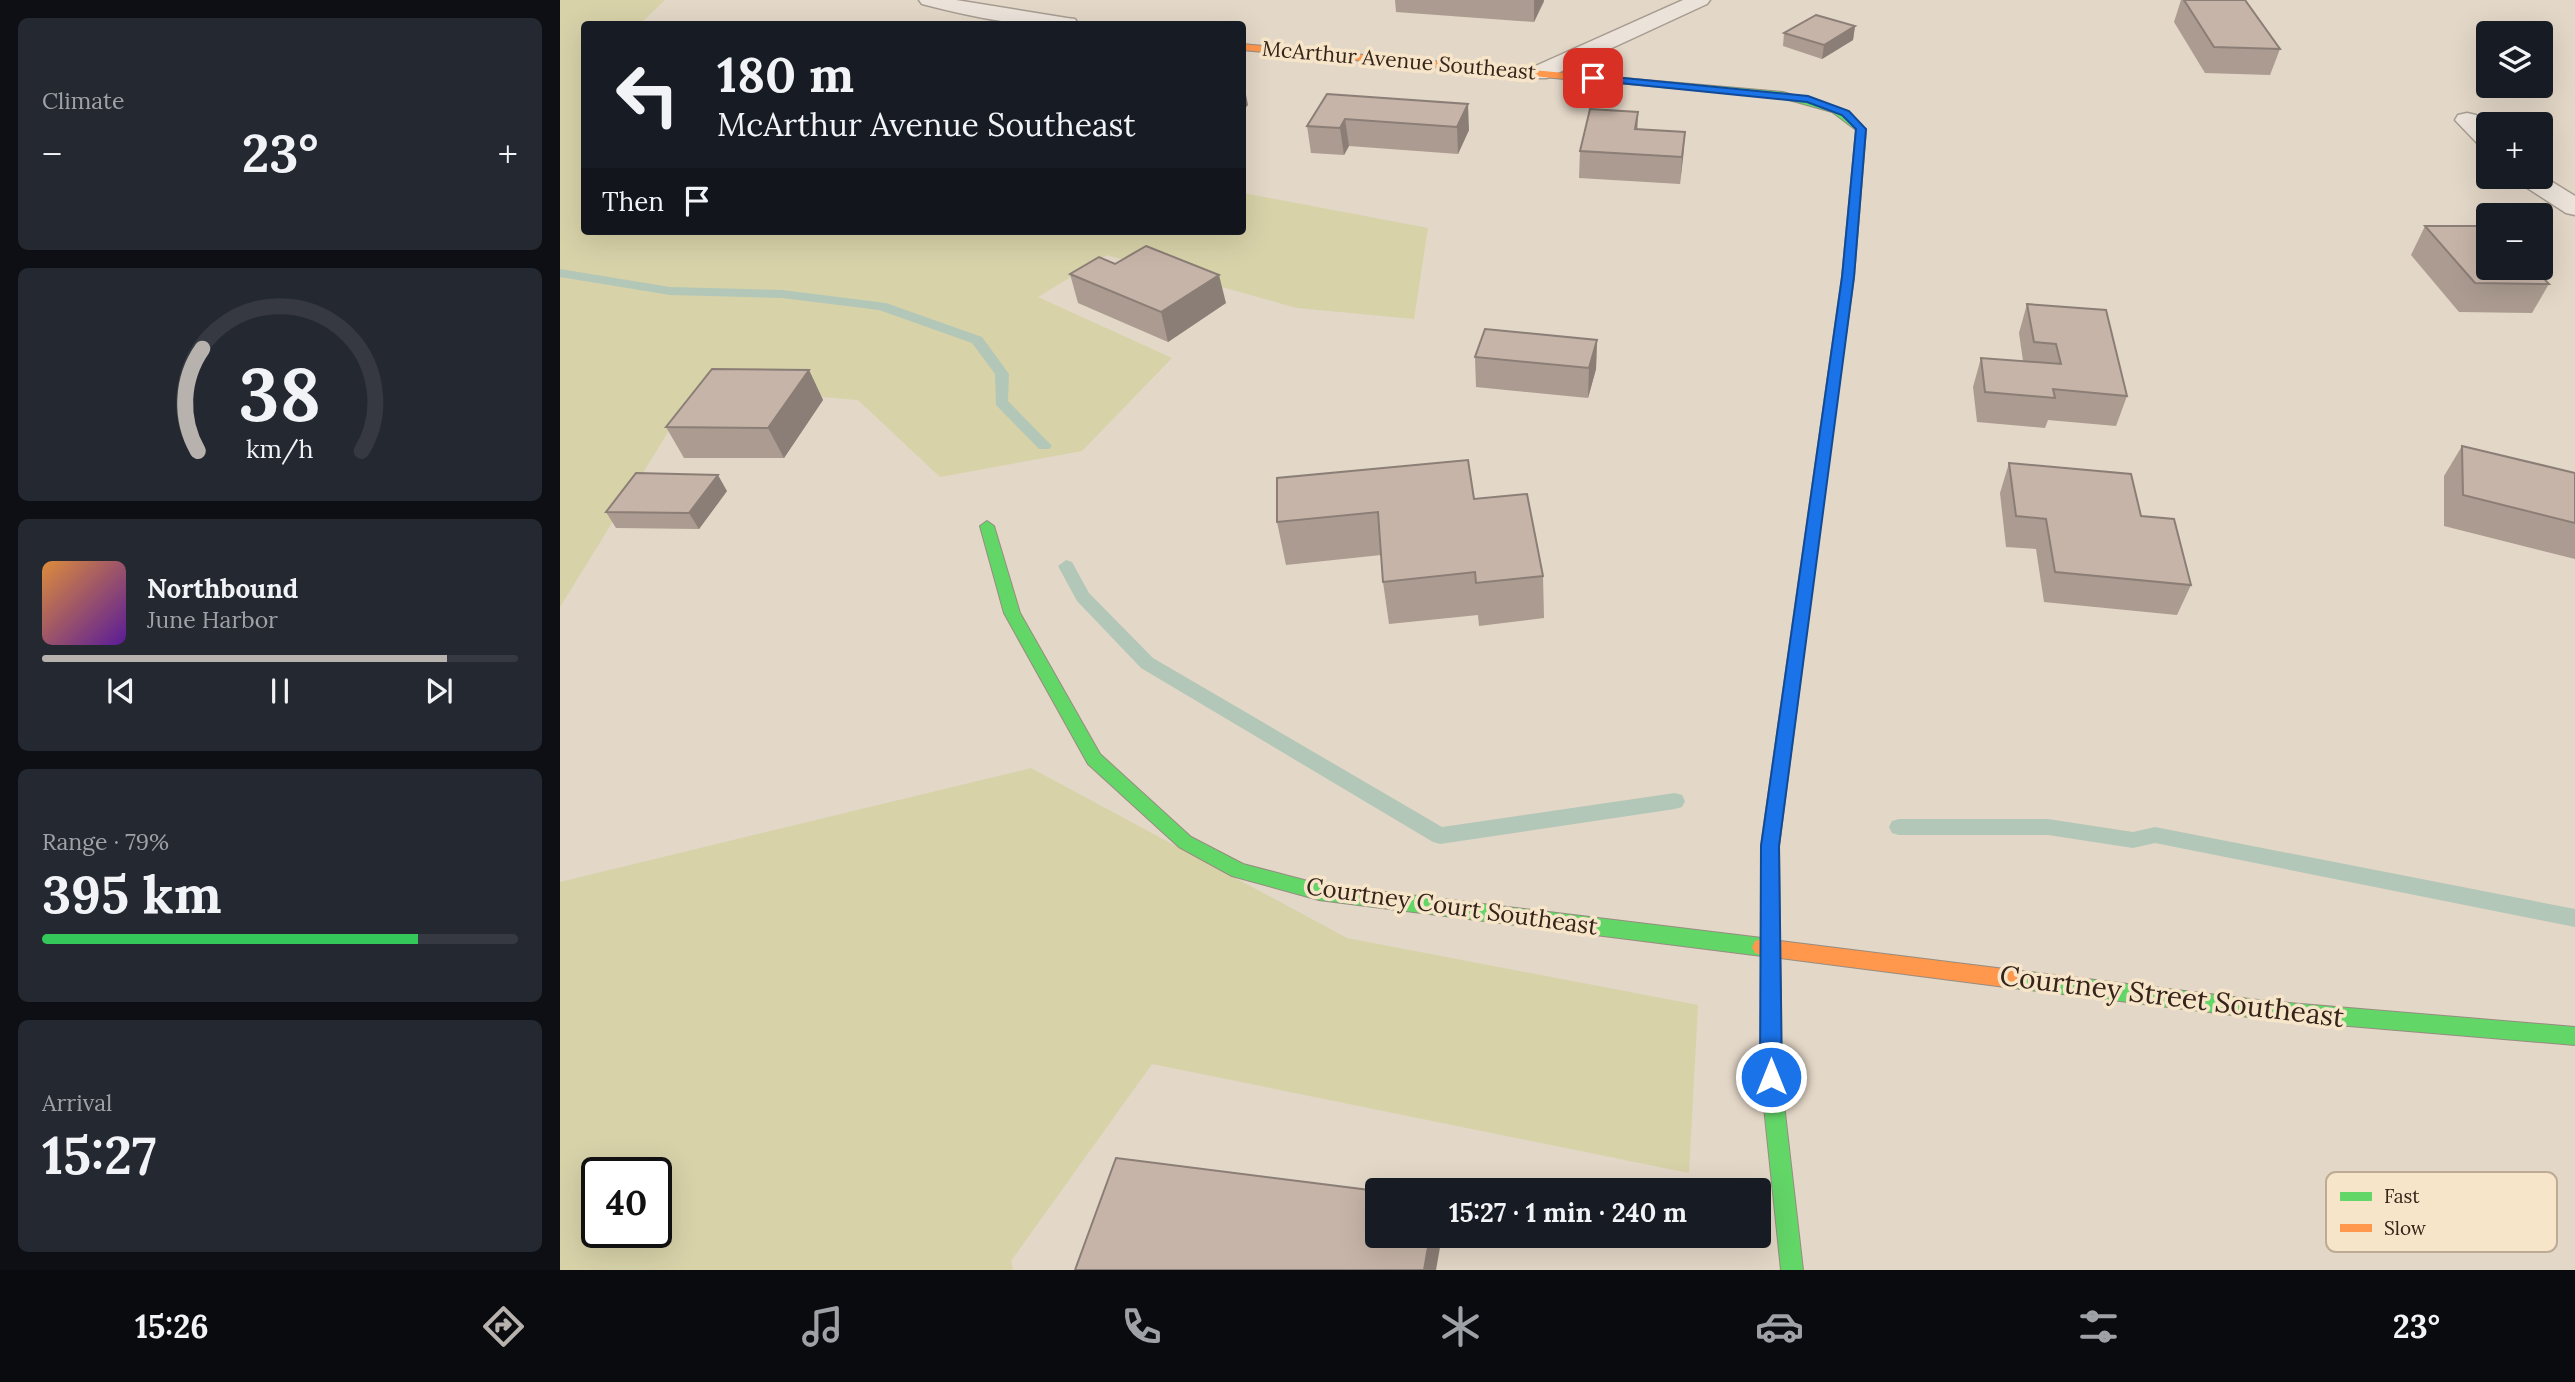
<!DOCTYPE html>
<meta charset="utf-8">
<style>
:root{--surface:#171b24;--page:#242831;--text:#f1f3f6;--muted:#9ea1a6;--line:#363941;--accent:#b8b2ae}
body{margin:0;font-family:Lora,serif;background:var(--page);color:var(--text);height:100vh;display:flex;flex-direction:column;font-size:26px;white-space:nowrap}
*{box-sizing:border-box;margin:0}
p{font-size:23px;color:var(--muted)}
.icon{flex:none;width:38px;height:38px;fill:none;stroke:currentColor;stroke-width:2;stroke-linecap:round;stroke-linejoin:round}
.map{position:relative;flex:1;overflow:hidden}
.sheet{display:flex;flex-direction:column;gap:18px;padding:18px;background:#0d0f14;width:560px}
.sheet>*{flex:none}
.guide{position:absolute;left:21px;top:21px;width:665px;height:214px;border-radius:7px;box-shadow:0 7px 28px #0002;background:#171b24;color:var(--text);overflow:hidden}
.controls{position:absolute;left:1916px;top:21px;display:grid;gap:14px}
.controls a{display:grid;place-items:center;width:77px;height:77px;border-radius:7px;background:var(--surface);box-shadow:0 7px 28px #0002;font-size:35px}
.speed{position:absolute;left:21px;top:1157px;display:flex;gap:14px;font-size:35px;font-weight:700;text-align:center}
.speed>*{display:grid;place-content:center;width:91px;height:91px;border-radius:50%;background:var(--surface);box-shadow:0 7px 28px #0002;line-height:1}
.speed .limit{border:4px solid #111;border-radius:10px;background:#fff;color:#111}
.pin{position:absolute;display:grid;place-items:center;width:60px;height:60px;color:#fff;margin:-30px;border-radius:14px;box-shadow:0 4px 10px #0006}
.me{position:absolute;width:77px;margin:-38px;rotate:0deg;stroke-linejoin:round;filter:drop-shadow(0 0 5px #0008)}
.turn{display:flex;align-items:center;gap:24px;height:147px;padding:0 21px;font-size:32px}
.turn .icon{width:91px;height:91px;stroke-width:2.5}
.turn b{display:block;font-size:49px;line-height:60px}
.then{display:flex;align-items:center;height:66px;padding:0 21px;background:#0003;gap:14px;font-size:26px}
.big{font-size:52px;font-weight:800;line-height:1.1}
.sheet .tile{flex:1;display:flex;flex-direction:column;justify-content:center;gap:10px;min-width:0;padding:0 24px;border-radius:10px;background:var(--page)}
.sheet .dial{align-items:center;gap:0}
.dial svg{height:182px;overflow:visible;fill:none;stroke:var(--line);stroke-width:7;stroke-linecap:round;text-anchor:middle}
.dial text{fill:var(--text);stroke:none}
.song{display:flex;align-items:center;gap:21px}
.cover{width:84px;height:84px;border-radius:10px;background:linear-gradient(135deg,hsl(30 70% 55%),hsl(270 70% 35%))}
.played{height:7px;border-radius:4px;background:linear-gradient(90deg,var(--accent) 85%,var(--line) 85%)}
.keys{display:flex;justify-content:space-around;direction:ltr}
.heat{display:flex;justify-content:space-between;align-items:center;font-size:38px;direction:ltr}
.charge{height:10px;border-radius:5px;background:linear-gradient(90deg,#34c759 79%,var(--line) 0)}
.trip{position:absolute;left:805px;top:1178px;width:406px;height:70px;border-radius:7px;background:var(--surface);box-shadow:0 7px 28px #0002;font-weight:800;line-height:70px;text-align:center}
.tab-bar{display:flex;height:112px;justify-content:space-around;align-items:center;background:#090b0e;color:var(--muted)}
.tab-bar .icon{width:49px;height:49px}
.tab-bar .on{color:var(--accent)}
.tab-bar b{font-size:32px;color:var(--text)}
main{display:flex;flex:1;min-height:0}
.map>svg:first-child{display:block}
.green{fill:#d7d2a8;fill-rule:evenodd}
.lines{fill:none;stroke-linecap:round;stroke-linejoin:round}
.stream{fill:#b3c7b8;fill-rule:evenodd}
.street-casing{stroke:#a79c91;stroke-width:3}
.fast-casing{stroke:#978c81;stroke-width:2}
.slow-casing{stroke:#978c81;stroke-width:2}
.street{fill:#ebe3d9;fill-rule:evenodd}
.fast{fill:#63d668;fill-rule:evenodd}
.slow{fill:#ff974d;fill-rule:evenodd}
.wall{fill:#ab9b90}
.shaded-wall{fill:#8b7e76}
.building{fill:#c7b4a8;stroke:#8b7e76;stroke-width:2}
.route{fill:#1a73e8;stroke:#114b97;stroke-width:2}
.labels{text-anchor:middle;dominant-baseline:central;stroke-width:7;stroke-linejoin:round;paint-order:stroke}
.far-street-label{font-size:21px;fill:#35241a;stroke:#f7e5ca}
.street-label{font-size:24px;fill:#35241a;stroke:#f7e5ca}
.near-street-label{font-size:28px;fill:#35241a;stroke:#f7e5ca}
.key{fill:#f7e5ca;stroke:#bdab95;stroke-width:2}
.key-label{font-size:19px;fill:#35241a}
</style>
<main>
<section class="sheet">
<div class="tile"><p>Climate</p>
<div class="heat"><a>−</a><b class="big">23°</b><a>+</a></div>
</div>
<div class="tile dial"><svg viewBox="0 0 100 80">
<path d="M14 69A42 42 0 1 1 86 69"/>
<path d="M14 69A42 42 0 0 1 16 24" stroke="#b8b2ae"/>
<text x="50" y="56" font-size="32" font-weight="700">38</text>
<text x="50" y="72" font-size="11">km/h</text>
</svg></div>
<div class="tile">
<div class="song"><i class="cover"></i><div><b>Northbound</b><p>June Harbor</p></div></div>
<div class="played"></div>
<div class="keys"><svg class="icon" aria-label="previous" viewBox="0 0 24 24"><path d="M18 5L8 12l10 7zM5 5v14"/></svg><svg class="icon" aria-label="pause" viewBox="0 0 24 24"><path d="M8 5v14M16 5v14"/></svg><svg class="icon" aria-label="next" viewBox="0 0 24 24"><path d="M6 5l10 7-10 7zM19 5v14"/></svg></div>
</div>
<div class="tile"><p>Range · 79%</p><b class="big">395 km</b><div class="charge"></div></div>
<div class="tile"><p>Arrival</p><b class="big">15:27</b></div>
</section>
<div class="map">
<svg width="2015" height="1270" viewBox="0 0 2015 1270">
<rect width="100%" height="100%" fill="#e3d7c7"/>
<!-- green -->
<g class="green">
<polygon points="0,0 105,0 80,24 24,24 24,231 682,231 683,193 868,228 854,319 737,308 547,255 478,297 612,358 522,451 380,477 298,400 136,387 0,607"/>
<path d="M471,768L787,938L1138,1005L1129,1173L592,1064L451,1261L453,1270H0V882ZM37,1172H96V1232H37Z"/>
</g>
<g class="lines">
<!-- stream -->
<g class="stream">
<polygon points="0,269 110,287 222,290 326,303 422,337 449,374 448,401 492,446 489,449 479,449 436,405 435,374 412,343 319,310 222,298 110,295 0,277"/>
<polygon points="506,560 512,562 529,593 593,658 882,827 1115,793 1122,795 1125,801 1122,807 1115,809 880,844 873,842 581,668 517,601 498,566"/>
<polygon points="1339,819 1488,819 1573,832 1595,827 2015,909 2015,927 1595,843 1573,848 1488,835 1339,835 1332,833 1329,827 1332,821"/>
</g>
<defs>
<g id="street">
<path d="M359,0H396L507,18L515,19L518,24C465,29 413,17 362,4Z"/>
<polygon points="1123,0 1150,0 1147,4 987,78 971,78 968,73 971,68"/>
<polygon points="1907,113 1916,115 1928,127 1928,147 1919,145 1895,120 1898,115"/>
<polygon points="1981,175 2015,196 2015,215 2006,213 1958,182 1954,177 1981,177"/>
</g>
<g id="fast">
<polygon points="1005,73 1223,92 1278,108 1306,129 1294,277 1255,555 1245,555 1243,551 1282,277 1296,130 1272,112 1222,98 1002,78 1002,74"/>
<polygon points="427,521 434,526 460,613 540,754 631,837 683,864 759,884 1202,938 1209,941 1212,947 1209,953 1202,956 759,900 672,876 619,847 528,764 444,613 420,526"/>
<polygon points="1453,970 1706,1001 2015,1027 2015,1045 1706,1019 1453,988 1446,985 1443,979 1446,973"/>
<polygon points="1211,983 1218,986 1221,992 1221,1078 1243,1270 1221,1270 1201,1078 1201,992 1204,986"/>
</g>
<g id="slow">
<polygon points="682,44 1005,73 1010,76 1005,79 682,50"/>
<polygon points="1250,546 1257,551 1219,846 1220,941 1453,970 1460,973 1463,979 1460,985 1453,988 1220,958 1221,992 1218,998 1211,1001 1204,998 1201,992 1201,955 1195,953 1192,947 1195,941 1201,939 1201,846 1243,551"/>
</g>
</defs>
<!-- street casing -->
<use href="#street" class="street-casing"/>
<!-- fast casing -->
<use href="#fast" class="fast-casing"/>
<!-- slow casing -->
<use href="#slow" class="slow-casing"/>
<!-- street -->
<use href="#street" class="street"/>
<!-- fast -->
<use href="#fast" class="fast"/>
<!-- slow -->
<use href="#slow" class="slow"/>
</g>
<!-- wall -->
<g class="wall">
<polygon points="835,0 984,0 984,2 974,22 836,12"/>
<polygon points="1621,0 1624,0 1720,49 1710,75 1645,73 1614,22"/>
<polygon points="1295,26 1293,40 1262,59 1223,46 1224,33"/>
<polygon points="767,94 909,130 898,154 789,146 784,155 751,153 747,126"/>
<polygon points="1078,129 1125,132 1120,184 1019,178 1020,151"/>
<polygon points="1865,226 1989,284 1972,313 1899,312 1851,255"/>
<polygon points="510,274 666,303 608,342 518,303"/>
<polygon points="1467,304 1567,396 1556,426 1488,420 1485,428 1417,422 1413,387 1421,358 1463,361 1459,333"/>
<polygon points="1037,340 1036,369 1028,398 916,387 915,357"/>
<polygon points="249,370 263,400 224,458 124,458 106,427"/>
<polygon points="1902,446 2015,473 2015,559 1884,526 1884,476"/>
<polygon points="1449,463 1581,516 1631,585 1617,615 1484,602 1476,549 1446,547 1440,493"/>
<polygon points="167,491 139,529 56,528 46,512"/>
<polygon points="914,499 983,576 984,618 919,626 918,615 829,624 823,582 821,555 726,565 717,522"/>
</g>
<!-- shaded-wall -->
<g class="shaded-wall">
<polygon points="974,0 984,0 974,22"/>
<polygon points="1295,26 1293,40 1262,59 1264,45"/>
<polygon points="683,79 688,105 682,112 682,80"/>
<polygon points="908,104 909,130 898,154 897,127"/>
<polygon points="1078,112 1077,138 1074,156 1075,129"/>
<polygon points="785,119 789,146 784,155 780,128"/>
<polygon points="1125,132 1123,159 1120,184 1122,157"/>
<polygon points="659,275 666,303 608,342 601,312"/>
<polygon points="1037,340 1036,369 1028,398 1029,368"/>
<polygon points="249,370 263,400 224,458 208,428"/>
<polygon points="158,475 167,491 139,529 129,513"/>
<polygon points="870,1236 882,1236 876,1270 864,1270"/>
</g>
<!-- building -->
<g class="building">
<polygon points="1624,0 1685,0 1720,49 1654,47"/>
<polygon points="1256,15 1295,26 1264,45 1224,33"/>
<polygon points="767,94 908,104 897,127 785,119 780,128 747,126"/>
<polygon points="1030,109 1078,112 1075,129 1125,132 1122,157 1020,151"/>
<polygon points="1865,226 1928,226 1928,268 1974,268 1989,284 1915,283"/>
<polygon points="586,246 659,275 601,312 510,274 539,257 555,264"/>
<polygon points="1467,304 1546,310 1567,396 1493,389 1495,398 1425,392 1421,358 1501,364 1496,344 1474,342"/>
<polygon points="925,329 1037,340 1029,368 915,357"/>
<polygon points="152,369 249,370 208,428 106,427"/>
<polygon points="1902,446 2015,473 2015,523 1903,495"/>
<polygon points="908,460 914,499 967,494 983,576 916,583 915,572 823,582 818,512 717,522 717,478"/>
<polygon points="1449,463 1571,474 1581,516 1614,519 1631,585 1495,572 1486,519 1456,516"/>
<polygon points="76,473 158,475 129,513 46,512"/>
<polygon points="556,1158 817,1191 817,1236 870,1236 864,1270 515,1270"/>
</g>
<!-- route -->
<polygon class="route" points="1033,75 1248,96 1289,111 1306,129 1294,277 1219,846 1222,1077 1218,1085 1211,1087 1204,1085 1200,1077 1201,846 1282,277 1296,129 1282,115 1247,102 1030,80 1029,78"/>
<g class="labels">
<!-- far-street labels -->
<g class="far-street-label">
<text transform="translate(839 60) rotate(5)">McArthur Avenue Southeast</text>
</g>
<!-- street labels -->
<g class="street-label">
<text transform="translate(892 906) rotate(8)">Courtney Court Southeast</text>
</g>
<!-- near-street labels -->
<g class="near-street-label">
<text transform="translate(1612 996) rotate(7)">Courtney Street Southeast</text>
</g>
</g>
<!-- legend -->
<rect x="1766" y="1172" width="231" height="80" rx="10" class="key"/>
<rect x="1780" y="1192" width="32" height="9" fill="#63d668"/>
<rect x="1780" y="1224" width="32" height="8" fill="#ff974d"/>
<g class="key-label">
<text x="1824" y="1203">Fast</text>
<text x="1824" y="1235">Slow</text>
</g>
</svg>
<div class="controls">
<a><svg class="icon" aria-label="layers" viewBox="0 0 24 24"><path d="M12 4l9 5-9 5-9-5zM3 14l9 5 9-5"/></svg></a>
<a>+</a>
<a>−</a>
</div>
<div class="speed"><div class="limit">40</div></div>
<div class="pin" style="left:1033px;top:78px;background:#d93025"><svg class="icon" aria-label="arrive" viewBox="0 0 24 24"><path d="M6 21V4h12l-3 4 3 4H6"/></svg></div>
<svg class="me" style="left:1211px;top:1077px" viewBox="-20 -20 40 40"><circle r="17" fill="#1a73e8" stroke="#fff" stroke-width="3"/><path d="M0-11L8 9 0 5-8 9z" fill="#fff"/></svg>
<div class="trip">15:27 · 1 min · 240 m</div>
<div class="guide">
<div class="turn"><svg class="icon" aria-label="left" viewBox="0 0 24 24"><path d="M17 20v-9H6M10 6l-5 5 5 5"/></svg><div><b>180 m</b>McArthur Avenue Southeast</div></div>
<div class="then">Then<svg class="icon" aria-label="arrive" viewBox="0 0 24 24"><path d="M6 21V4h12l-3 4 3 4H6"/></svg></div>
</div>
</div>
</main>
<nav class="tab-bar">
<b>15:26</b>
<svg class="icon on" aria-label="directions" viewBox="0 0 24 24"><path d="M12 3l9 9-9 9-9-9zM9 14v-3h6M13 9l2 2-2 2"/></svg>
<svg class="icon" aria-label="music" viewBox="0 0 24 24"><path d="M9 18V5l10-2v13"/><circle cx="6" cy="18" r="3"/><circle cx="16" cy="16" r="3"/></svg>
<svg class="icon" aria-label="phone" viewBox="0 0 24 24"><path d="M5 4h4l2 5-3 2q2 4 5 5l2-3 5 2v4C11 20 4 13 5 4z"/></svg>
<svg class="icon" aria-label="climate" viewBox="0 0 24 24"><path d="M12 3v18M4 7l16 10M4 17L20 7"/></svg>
<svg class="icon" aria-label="car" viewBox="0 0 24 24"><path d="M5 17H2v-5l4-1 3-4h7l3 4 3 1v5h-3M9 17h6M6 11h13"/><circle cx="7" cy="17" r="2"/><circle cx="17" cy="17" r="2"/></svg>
<svg class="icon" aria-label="filters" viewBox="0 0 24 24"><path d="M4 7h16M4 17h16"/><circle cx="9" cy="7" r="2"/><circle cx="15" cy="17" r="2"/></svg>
<b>23°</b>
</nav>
